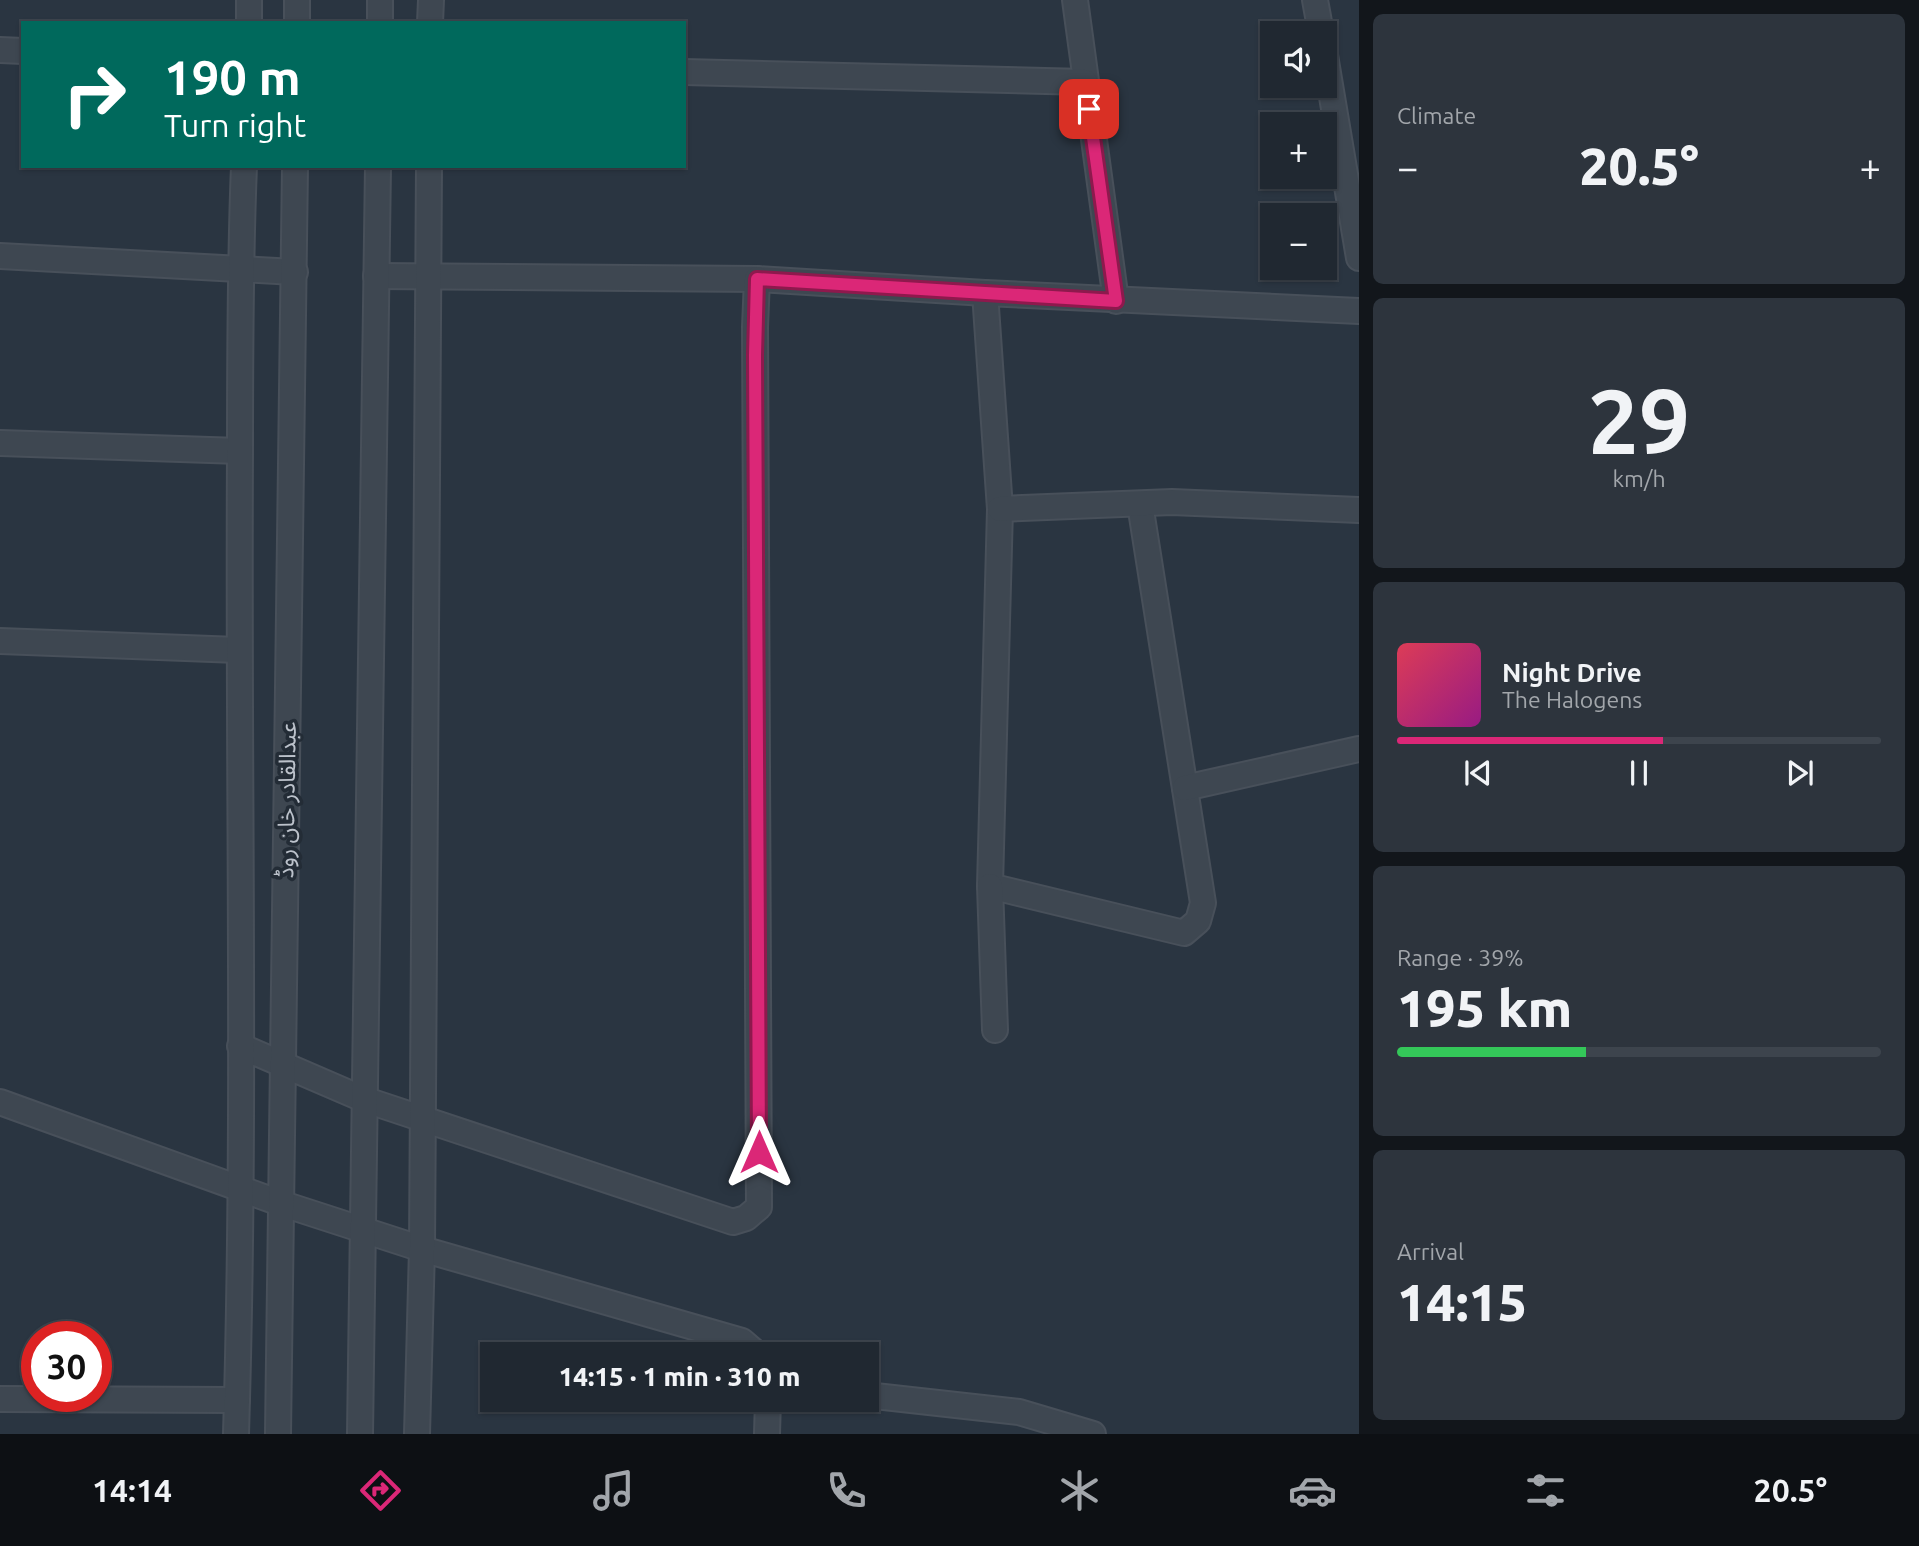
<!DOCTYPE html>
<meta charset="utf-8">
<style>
:root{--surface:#202831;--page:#2d343d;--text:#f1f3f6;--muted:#a2a6ab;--line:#3d444d;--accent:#db2777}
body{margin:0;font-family:Ubuntu,"Noto Sans Arabic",sans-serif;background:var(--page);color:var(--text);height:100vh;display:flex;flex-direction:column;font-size:26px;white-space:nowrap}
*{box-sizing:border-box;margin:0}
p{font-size:23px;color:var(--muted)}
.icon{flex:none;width:38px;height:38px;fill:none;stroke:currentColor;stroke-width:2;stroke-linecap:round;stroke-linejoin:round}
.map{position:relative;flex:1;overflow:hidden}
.sheet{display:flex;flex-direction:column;gap:14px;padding:14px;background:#12161b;width:560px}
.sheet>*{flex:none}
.hud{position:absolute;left:21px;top:21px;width:665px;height:147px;border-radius:0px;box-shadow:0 2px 5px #0004,0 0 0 2px var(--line);background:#00695c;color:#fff;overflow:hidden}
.buttons{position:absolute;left:1260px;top:21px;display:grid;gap:14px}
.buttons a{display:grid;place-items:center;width:77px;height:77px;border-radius:0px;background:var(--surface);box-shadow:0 2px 5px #0004,0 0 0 2px var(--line);font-size:35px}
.speed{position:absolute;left:21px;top:1321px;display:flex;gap:14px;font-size:35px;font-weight:700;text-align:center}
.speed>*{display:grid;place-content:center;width:91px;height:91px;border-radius:50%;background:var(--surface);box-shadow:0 2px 5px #0004,0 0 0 2px var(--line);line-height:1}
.speed .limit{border:10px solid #d22;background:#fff;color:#111}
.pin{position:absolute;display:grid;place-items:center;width:60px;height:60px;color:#fff;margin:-30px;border-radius:14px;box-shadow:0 4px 10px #0006}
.me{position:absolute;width:77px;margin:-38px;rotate:0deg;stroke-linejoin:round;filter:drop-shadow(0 0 5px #0008)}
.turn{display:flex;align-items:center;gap:24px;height:147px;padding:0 28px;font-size:32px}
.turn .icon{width:91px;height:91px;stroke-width:2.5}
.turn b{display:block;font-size:49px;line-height:60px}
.big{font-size:52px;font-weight:800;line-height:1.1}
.sheet .card{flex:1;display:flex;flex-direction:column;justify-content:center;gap:10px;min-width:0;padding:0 24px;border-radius:10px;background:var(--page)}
.sheet .dial{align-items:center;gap:0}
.dial b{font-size:91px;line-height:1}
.song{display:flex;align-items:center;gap:21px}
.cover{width:84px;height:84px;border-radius:10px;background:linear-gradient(135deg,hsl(350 70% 55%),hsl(310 70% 35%))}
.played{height:7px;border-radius:4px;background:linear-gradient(90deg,var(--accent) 55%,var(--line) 55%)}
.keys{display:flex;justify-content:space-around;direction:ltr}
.heat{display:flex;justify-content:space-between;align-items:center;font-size:38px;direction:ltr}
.charge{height:10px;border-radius:5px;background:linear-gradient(90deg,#34c759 39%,var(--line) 0)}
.trip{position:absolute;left:480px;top:1342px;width:399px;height:70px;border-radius:0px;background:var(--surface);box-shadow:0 2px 5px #0004,0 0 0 2px var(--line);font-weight:800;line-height:70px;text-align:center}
.tabs{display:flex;height:112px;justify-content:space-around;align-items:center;background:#0d1014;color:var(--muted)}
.tabs .icon{width:49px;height:49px}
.tabs .on{color:var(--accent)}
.tabs b{font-size:32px;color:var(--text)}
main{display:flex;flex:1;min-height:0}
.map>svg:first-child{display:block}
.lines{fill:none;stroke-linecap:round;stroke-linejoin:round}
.street-casing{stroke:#48505a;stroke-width:28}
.street{stroke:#3e4751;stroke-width:24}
.route-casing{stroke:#8e194d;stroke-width:18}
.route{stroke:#db2777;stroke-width:12}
.labels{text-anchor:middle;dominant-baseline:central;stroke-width:7;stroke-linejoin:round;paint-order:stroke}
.street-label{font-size:23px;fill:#bcc2cb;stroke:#232c36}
</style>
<main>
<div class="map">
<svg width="1359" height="1434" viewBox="0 0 1359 1434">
<rect width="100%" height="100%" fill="#2a3541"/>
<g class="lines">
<defs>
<g id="street">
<polyline points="1075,0 1116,301"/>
<polyline points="1315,0 1321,33"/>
<polyline points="249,23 249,0"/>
<polyline points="297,23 297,0"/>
<polyline points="380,23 380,0"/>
<polyline points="430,23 431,0"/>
<polyline points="0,50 23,51"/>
<polyline points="1325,55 1359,258"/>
<polyline points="684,72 1085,82"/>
<polyline points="0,256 295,272"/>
<polyline points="376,276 757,279 985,293"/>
<polyline points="0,443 240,451"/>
<polyline points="1140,504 1203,903 1198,921 1184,933 990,886 1000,509 985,293 1359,311"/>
<polyline points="1000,509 1172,502 1359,510"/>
<polyline points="0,641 238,650"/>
<polyline points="1185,788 1359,749"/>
<polyline points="990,886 995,1030"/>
<polyline points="240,1046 363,1099 733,1222 746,1218 759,1207 755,327 757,279"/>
<polyline points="0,1102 280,1203 422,1249 742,1341 757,1354"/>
<polyline points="866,1395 1019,1412 1093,1434"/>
<polyline points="0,1399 237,1400"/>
<path d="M236,1434C246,1107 238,780 240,453C240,357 240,262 244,166"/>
<polyline points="278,1434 295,166"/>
<polyline points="360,1434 378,166"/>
<polyline points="417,1434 422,1249 429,166"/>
<polyline points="767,1434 768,1400"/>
</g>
</defs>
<!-- street casing -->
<use href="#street" class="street-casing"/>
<!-- street -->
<use href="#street" class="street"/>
</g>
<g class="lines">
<defs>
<polyline id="route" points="759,1152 755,355 757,279 1116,301 1089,109"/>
</defs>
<!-- route casing -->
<use href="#route" class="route-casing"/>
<!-- route -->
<use href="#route" class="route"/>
</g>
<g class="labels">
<!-- street labels -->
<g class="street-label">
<text transform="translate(286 800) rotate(-89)">عبدالقادر خان روڈ</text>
</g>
</g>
</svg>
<div class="buttons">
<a><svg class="icon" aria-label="sound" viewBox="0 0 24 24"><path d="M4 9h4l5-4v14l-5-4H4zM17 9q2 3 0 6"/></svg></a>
<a>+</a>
<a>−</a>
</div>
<div class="speed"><div class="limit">30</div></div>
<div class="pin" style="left:1089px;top:109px;background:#d93025"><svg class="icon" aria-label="arrive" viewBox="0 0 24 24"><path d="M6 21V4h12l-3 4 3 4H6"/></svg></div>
<svg class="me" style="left:759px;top:1152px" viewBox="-20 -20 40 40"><path d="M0-17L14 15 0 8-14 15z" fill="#db2777" stroke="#fff" stroke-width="4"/></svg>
<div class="trip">14:15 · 1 min · 310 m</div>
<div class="hud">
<div class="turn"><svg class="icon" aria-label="right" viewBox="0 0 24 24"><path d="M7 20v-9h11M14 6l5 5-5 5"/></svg><div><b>190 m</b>Turn right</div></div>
</div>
</div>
<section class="sheet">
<div class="card"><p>Climate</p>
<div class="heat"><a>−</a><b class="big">20.5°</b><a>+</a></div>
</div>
<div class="card dial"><b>29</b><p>km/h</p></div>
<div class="card">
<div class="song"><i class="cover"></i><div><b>Night Drive</b><p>The Halogens</p></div></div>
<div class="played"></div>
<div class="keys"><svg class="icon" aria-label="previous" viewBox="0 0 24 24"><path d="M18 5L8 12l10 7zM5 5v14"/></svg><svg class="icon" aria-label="pause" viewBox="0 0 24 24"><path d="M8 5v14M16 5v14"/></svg><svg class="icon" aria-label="next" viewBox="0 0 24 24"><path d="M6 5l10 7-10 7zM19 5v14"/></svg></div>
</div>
<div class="card"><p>Range · 39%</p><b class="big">195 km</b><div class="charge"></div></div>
<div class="card"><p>Arrival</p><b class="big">14:15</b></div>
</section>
</main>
<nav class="tabs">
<b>14:14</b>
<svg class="icon on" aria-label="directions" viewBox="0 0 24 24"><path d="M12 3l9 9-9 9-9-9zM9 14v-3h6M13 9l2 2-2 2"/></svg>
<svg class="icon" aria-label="music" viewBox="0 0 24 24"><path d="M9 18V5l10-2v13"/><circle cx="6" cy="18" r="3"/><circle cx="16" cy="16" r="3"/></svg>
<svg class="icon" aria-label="phone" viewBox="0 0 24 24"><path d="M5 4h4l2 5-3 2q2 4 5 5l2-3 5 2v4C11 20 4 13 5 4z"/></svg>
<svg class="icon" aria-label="climate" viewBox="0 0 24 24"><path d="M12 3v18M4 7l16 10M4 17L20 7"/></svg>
<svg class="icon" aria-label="car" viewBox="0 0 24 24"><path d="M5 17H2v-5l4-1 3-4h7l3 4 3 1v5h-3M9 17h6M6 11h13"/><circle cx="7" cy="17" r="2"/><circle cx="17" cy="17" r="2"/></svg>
<svg class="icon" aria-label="filters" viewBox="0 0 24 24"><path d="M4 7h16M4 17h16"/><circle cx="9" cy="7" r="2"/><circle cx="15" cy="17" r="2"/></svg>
<b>20.5°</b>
</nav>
